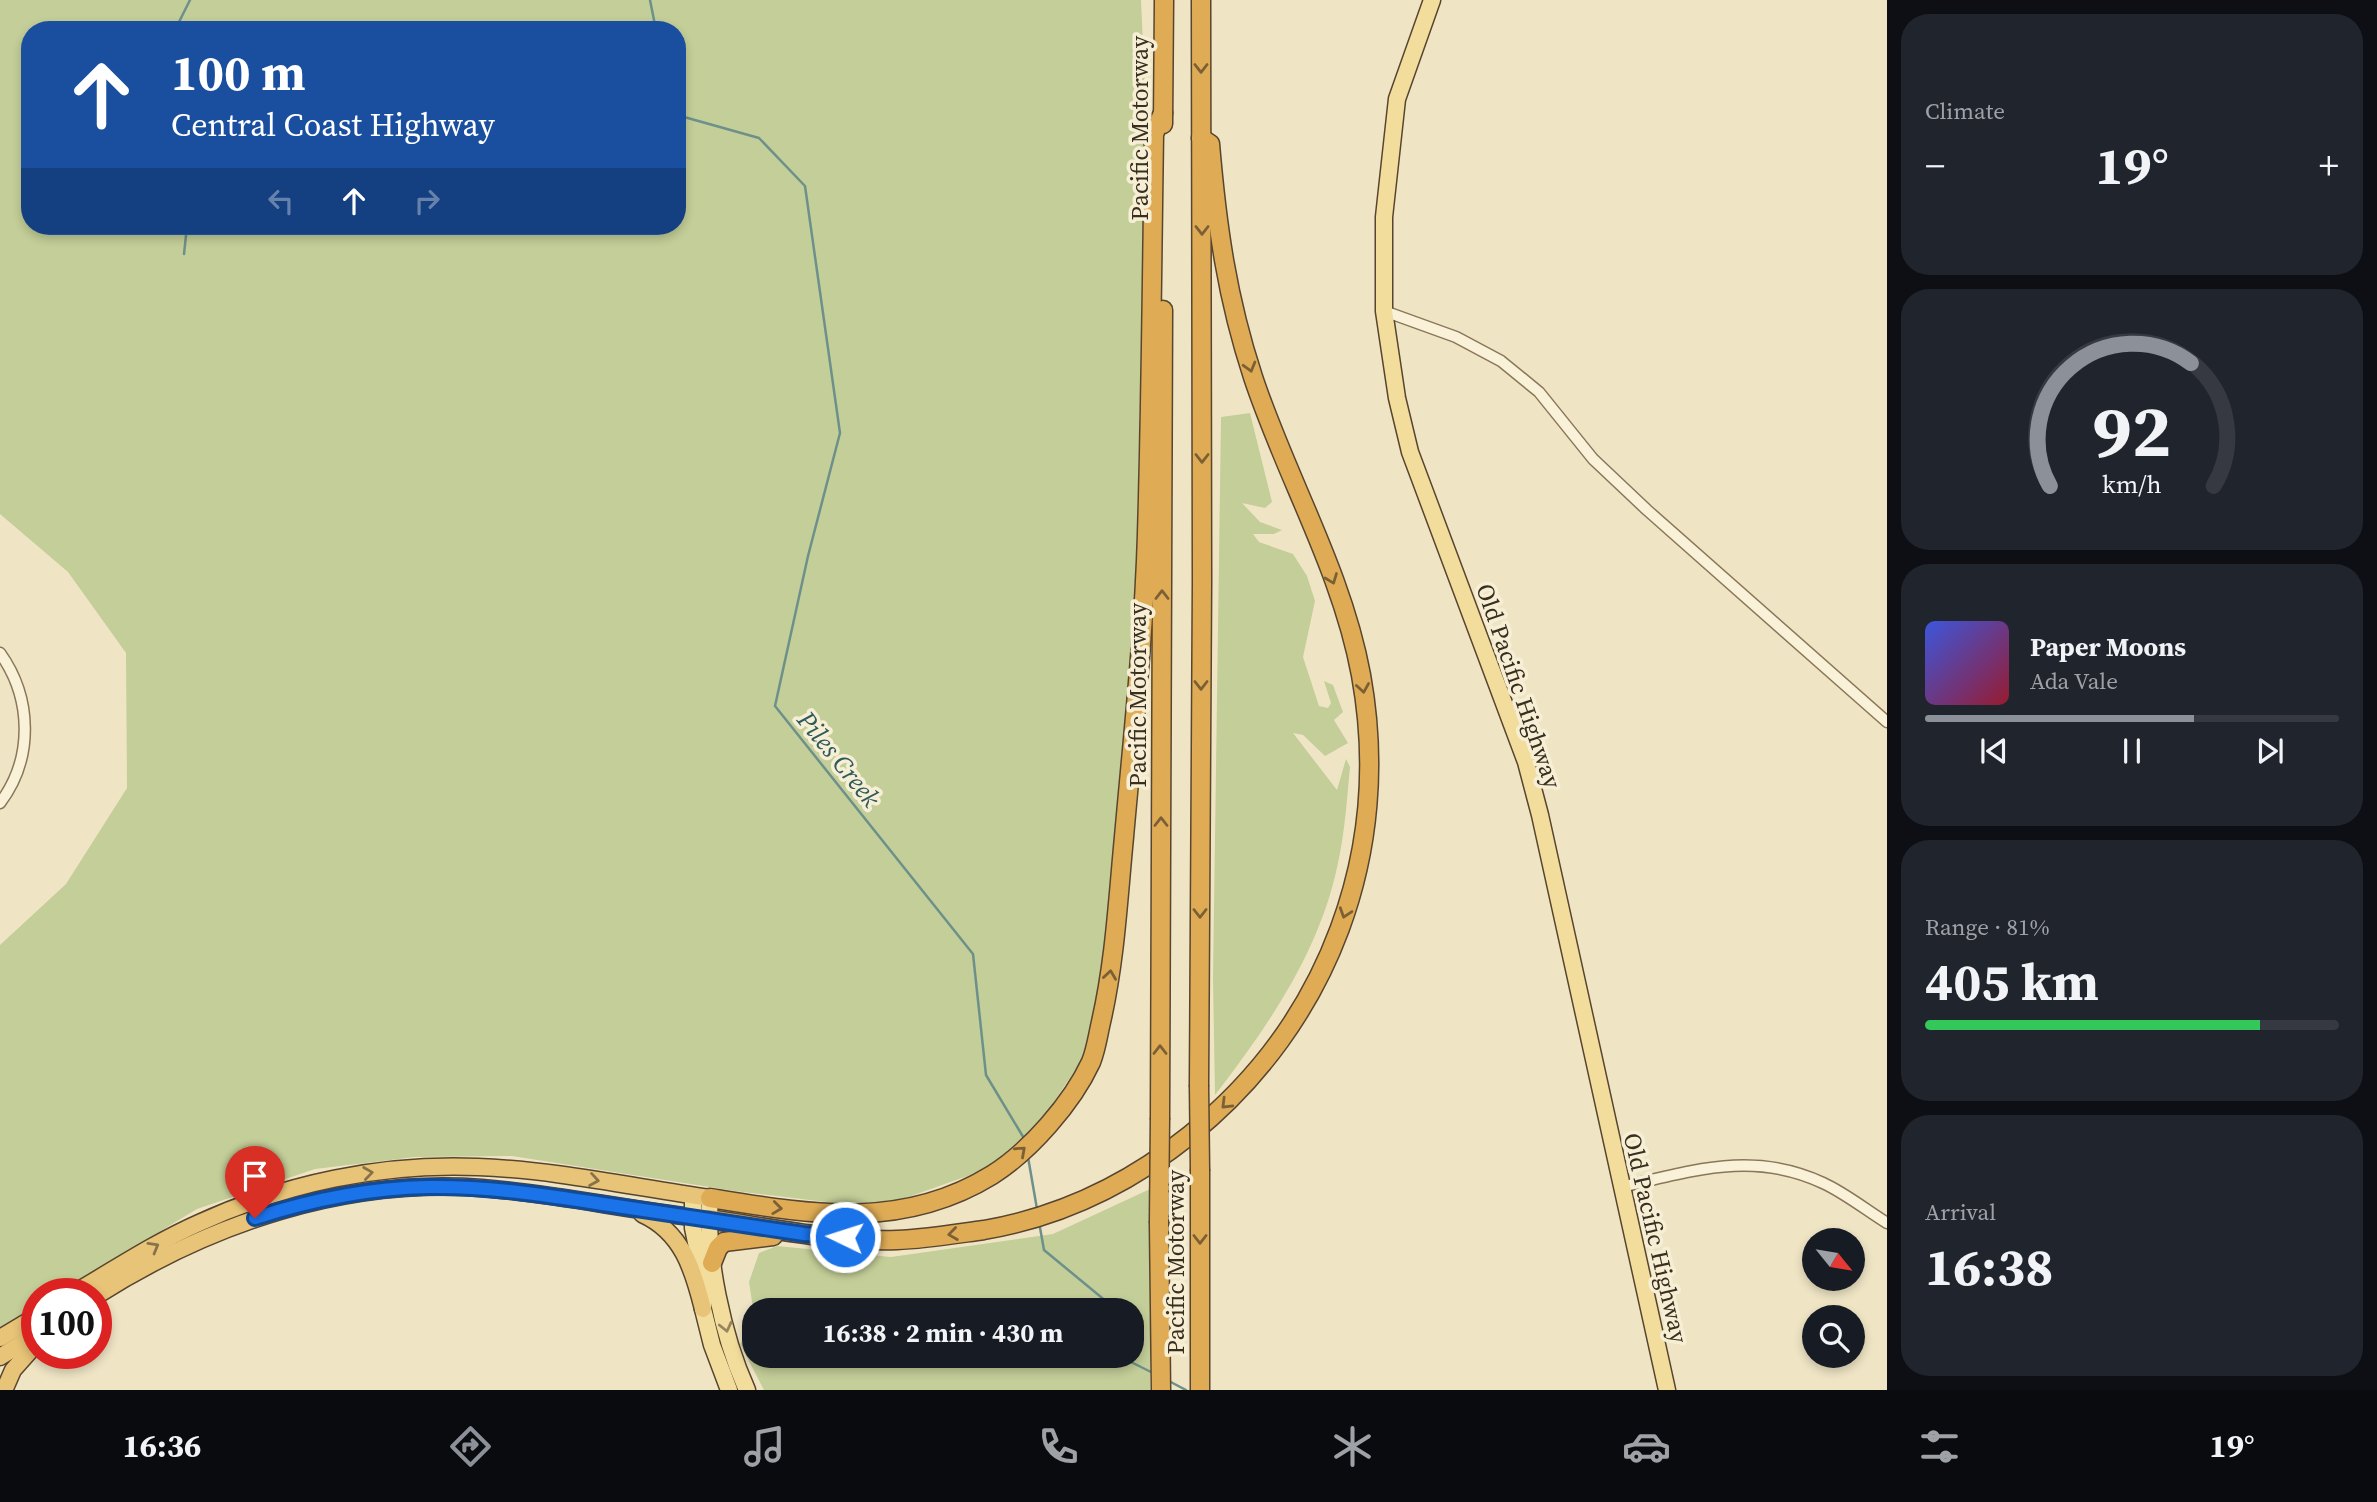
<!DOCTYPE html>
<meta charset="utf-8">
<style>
:root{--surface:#171b24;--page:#20242c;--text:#f1f3f6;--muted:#9ea1a6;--line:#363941;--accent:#8c9099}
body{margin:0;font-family:"Source Serif 4",serif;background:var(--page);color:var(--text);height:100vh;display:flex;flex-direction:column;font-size:26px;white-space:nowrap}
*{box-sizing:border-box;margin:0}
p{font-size:23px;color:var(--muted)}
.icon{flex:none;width:38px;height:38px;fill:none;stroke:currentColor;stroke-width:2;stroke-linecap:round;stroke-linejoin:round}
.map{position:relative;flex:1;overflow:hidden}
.side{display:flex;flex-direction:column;gap:14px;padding:14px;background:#0d0f14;width:490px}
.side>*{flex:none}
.banner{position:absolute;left:21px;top:21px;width:665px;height:214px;border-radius:28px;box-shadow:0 4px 10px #0003;background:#1a4fa0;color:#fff;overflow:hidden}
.needle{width:46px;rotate:120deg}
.controls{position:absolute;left:1802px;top:1228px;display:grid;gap:14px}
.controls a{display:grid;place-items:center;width:63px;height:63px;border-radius:50%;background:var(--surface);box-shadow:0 4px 10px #0003;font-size:35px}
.speed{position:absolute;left:21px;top:1278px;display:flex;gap:14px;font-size:35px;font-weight:700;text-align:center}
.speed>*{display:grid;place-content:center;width:91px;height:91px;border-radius:50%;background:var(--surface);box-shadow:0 4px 10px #0003;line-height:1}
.speed .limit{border:10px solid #d22;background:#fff;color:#111}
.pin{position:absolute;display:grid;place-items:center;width:60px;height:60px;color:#fff;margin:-72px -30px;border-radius:50% 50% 50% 0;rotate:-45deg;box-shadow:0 0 7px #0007}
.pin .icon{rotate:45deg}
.me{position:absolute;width:77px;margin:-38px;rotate:274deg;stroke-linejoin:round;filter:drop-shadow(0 0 5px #0008)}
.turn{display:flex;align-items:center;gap:24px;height:147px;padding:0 35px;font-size:32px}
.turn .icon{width:91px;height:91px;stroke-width:2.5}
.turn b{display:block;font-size:49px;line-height:60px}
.lanes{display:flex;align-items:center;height:66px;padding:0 35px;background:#0003;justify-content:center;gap:35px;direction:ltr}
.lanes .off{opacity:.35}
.big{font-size:52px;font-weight:700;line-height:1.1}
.side .tile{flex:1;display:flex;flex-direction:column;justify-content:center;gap:10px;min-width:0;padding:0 24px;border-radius:28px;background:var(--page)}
.side .dial{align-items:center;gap:0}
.dial svg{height:182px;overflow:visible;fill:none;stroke:var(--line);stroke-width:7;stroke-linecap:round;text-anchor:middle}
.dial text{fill:var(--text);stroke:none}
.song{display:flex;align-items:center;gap:21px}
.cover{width:84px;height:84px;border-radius:10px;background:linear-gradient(135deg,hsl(230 70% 55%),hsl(350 70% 35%))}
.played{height:7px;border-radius:4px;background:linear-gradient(90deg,var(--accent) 65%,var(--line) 65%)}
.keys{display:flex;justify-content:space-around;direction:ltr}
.heat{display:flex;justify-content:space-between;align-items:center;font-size:38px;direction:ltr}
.charge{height:10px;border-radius:5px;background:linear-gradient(90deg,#34c759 81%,var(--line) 0)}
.trip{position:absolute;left:742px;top:1298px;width:402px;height:70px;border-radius:28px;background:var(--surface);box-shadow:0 4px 10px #0003;font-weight:700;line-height:70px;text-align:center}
.tabs{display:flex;height:112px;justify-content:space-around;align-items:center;background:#090b0e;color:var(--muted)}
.tabs .icon{width:49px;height:49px}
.tabs .selected{color:var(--accent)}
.tabs b{font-size:32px;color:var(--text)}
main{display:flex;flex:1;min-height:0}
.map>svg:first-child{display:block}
.green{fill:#c4ce98;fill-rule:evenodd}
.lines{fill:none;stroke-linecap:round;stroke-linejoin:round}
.stream{stroke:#6d918a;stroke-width:2.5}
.minor-casing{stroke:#8a775a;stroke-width:13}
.primary-casing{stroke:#58452f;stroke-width:19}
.trunk-casing{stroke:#58452f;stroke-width:19}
.motorway-casing{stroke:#58452f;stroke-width:21}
.minor{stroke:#f9f2d8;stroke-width:10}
.primary{stroke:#f2dd9c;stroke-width:16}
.trunk{stroke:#e8c478;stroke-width:16}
.motorway{stroke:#dfac55;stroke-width:18}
.motorway-bridge-casing{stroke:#58452f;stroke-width:21;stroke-linecap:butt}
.motorway-bridge{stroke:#dfac55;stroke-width:18}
.oneway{stroke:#7c6035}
.oneway2{stroke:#887247}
.oneway3{stroke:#96865e}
.route-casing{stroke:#114b97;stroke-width:18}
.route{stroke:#1a73e8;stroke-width:12}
.labels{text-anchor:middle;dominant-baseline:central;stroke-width:7;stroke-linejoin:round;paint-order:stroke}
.street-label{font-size:24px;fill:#3a2e1f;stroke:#f6efd5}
.water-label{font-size:26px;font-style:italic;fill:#2e5a5a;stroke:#f6efd5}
</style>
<main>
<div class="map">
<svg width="1887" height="1390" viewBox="0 0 1887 1390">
<rect width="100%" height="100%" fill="#efe5c5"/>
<!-- green -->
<g class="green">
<path d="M0,0H1141L1146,109L1135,626L1105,975L1084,1057L1041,1121L987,1169L900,1200L843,1204L735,1191L512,1156L415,1157L315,1169L197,1209L58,1293H37V1306L0,1327V945L66,884L127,788L126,653L68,572L0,514ZM30,30H677V226H30Z"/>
<path d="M1250,413L1272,502L1265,508L1242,503L1260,522L1282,530L1274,534H1253L1259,542L1293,554L1307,576L1315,601L1303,657L1319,706L1328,708L1331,703L1324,681L1333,685L1343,712L1334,720L1348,743L1325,756L1303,735L1293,733L1337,790L1346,759L1350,767C1347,799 1345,831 1338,863C1320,951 1269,1025 1215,1095L1213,978L1221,417Z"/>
<polygon points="1150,1189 1150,1390 764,1390 740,1344 754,1321 754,1356 1132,1356 1132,1311 754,1311 754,1315 749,1282 759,1253 777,1246 891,1257 1053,1234"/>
</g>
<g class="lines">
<!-- stream -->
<g class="stream">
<polyline points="650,0 656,30"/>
<polyline points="175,30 190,0"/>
<polyline points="677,115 759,138 805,186 840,433 808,556 775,706 973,954 986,1075 1025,1140"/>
<polyline points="184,254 187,226"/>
<polyline points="1028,1157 1037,1209"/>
<polyline points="1039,1222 1044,1250 1107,1302 1110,1311"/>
<polyline points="1128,1356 1129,1361 1155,1374"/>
<polyline points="1167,1380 1186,1390"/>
</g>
<defs>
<g id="minor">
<polyline points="1384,311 1456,337 1501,361 1539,392 1593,459 1647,510 1887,722"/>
<path d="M0,653C32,698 34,758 0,803"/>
<path d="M1621,1187C1692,1171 1753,1150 1823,1183C1845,1193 1866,1210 1887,1223"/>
</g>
<g id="primary">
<polyline points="1432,0 1397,99 1384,217 1384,311 1397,398 1410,452 1526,762 1540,815 1667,1390"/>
<polyline points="693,1196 693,1228 705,1286 703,1309 712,1345 729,1390"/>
<path d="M710,1198C705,1256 723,1337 747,1390"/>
</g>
<g id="trunk">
<path d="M642,1214C682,1232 693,1269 703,1309"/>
<path d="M74,1293C115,1269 156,1242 199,1223C286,1183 382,1163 478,1167C556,1170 633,1187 710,1198"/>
<path d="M96,1296C211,1223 344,1178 482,1188C558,1194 632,1211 708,1219"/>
<polyline points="0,1338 37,1316"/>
<polyline points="0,1357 35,1335"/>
<polyline points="6,1386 13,1370 37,1343"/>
</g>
<g id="motorway">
<polyline points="1163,124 1164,0"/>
<polyline points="1199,1085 1202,582 1201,0"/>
<polyline points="1160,1118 1163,310"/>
<path d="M710,1198C809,1214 901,1231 992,1175C1030,1151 1072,1103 1091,1062C1096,1050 1098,1035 1101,1022C1115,961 1118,899 1124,837C1133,736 1144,635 1147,534C1151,401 1152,267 1154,134L1163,113"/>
<path d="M708,1219C770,1228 834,1242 897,1240C926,1239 955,1234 984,1230C1060,1217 1130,1183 1190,1135C1329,1023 1393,851 1361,675C1342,571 1286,477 1253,377C1227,298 1217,227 1210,144L1201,138"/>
<polyline points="1159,1223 1161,1390"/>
<polyline points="712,1263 718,1248 724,1242 773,1236"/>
<polyline points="1200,1390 1200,1171"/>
</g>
</defs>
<!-- minor casing -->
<use href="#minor" class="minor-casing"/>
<!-- primary casing -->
<use href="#primary" class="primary-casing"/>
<!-- trunk casing -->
<use href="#trunk" class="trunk-casing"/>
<!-- motorway casing -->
<use href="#motorway" class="motorway-casing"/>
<!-- minor -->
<use href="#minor" class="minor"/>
<!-- primary -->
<use href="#primary" class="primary"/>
<!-- trunk -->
<use href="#trunk" class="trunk"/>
<!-- motorway -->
<use href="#motorway" class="motorway"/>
<defs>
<g id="motorway-bridge">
<polyline points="1199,1085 1200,1171"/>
<polyline points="1159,1223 1160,1118"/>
</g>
</defs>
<!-- motorway-bridge casing -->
<use href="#motorway-bridge" class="motorway-bridge-casing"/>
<!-- motorway-bridge -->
<use href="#motorway-bridge" class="motorway-bridge"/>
</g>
<!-- one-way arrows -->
<defs><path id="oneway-chevron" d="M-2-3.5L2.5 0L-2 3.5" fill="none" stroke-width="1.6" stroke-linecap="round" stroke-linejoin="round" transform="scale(1.75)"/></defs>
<g class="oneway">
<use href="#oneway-chevron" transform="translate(1201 68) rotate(90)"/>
<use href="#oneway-chevron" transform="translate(1202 230) rotate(90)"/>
<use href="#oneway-chevron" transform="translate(1250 367) rotate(74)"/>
<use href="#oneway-chevron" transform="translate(1202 458) rotate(90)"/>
<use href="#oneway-chevron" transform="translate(1332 579) rotate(69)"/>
<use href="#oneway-chevron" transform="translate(1162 595) rotate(-90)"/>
<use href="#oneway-chevron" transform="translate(1201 685) rotate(90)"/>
<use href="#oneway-chevron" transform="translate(1363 688) rotate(81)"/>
<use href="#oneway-chevron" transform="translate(1161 822) rotate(-90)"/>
<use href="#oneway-chevron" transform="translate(1200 913) rotate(90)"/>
<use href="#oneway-chevron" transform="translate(1345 913) rotate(108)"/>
<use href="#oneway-chevron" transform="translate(1110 975) rotate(-82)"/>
<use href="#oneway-chevron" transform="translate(1160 1050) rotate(-90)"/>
<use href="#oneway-chevron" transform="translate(1226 1104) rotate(135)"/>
<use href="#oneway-chevron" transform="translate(1021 1151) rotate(-42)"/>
<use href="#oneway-chevron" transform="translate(777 1208) rotate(7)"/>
<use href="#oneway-chevron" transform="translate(953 1234) rotate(172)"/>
<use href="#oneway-chevron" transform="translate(1200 1239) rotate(90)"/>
</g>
<g class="oneway2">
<use href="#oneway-chevron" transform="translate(368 1173) rotate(-8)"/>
<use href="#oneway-chevron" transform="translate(594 1180) rotate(9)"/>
<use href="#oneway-chevron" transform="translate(154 1247) rotate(-30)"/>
</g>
<use class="oneway3" href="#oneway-chevron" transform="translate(726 1327) rotate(77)"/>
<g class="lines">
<defs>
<path id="route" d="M255,1218C311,1200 370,1188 428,1187C487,1186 545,1195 603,1204C670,1214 737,1224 804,1234L845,1237"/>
</defs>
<!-- route casing -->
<use href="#route" class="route-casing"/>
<!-- route -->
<use href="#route" class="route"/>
</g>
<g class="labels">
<!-- street labels -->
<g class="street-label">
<text transform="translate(1139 128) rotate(-90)">Pacific Motorway</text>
<text transform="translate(1519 686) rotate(71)">Old Pacific Highway</text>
<text transform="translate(1137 695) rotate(-90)">Pacific Motorway</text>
<text transform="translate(1656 1238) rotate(77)">Old Pacific Highway</text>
<text transform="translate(1175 1262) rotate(-90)">Pacific Motorway</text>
</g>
<!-- water labels -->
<g class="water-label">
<text transform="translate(839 759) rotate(51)">Piles Creek</text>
</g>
</g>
</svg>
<div class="controls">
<a><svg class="needle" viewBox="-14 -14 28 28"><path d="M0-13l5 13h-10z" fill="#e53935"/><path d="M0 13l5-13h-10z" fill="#9ea1a6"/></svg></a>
<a><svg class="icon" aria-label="search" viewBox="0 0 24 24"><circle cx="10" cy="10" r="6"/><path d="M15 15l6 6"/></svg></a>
</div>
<div class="speed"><div class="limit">100</div></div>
<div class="pin" style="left:255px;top:1218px;background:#d93025"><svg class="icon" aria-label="arrive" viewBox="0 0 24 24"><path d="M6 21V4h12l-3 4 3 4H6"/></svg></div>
<svg class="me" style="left:845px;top:1237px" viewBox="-20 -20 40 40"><circle r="17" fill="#1a73e8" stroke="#fff" stroke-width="3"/><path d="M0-11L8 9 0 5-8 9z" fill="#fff"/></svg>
<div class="trip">16:38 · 2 min · 430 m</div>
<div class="banner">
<div class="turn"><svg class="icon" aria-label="ahead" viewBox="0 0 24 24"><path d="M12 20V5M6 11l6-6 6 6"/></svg><div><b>100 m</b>Central Coast Highway</div></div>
<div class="lanes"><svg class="icon off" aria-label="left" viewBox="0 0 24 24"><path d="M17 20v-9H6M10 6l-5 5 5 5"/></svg><svg class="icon" aria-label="ahead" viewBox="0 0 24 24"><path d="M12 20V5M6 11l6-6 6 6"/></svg><svg class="icon off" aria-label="right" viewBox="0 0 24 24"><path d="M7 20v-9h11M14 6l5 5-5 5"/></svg></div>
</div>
</div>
<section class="side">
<div class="tile"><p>Climate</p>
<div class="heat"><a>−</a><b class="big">19°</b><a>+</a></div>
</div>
<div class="tile dial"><svg viewBox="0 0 100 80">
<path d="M14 69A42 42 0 1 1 86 69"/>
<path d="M14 69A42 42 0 0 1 76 15" stroke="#8c9099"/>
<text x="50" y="56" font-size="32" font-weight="700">92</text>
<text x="50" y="72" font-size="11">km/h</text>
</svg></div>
<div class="tile">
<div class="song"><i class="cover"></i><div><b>Paper Moons</b><p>Ada Vale</p></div></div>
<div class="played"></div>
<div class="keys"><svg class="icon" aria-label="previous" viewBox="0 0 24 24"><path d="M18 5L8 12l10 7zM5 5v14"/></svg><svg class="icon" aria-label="pause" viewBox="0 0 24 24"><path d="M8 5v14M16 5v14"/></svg><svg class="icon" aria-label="next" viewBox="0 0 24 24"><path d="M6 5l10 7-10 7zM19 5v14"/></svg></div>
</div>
<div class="tile"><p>Range · 81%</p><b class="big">405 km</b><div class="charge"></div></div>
<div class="tile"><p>Arrival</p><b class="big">16:38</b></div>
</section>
</main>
<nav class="tabs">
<b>16:36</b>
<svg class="icon selected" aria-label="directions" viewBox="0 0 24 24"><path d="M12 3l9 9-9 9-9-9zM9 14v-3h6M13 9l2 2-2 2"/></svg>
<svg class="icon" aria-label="music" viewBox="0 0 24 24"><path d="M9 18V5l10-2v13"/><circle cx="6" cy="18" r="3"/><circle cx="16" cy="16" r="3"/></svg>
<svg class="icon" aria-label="phone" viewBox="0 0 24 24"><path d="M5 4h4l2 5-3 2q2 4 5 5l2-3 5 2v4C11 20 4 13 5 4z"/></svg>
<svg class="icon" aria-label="climate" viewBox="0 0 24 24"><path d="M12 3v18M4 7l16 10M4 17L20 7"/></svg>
<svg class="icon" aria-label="car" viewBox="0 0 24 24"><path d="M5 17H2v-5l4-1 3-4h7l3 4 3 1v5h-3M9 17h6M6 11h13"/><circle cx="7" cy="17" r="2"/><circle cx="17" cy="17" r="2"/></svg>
<svg class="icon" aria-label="filters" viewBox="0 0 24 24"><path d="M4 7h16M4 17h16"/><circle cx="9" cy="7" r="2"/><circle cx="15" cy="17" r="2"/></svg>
<b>19°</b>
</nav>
